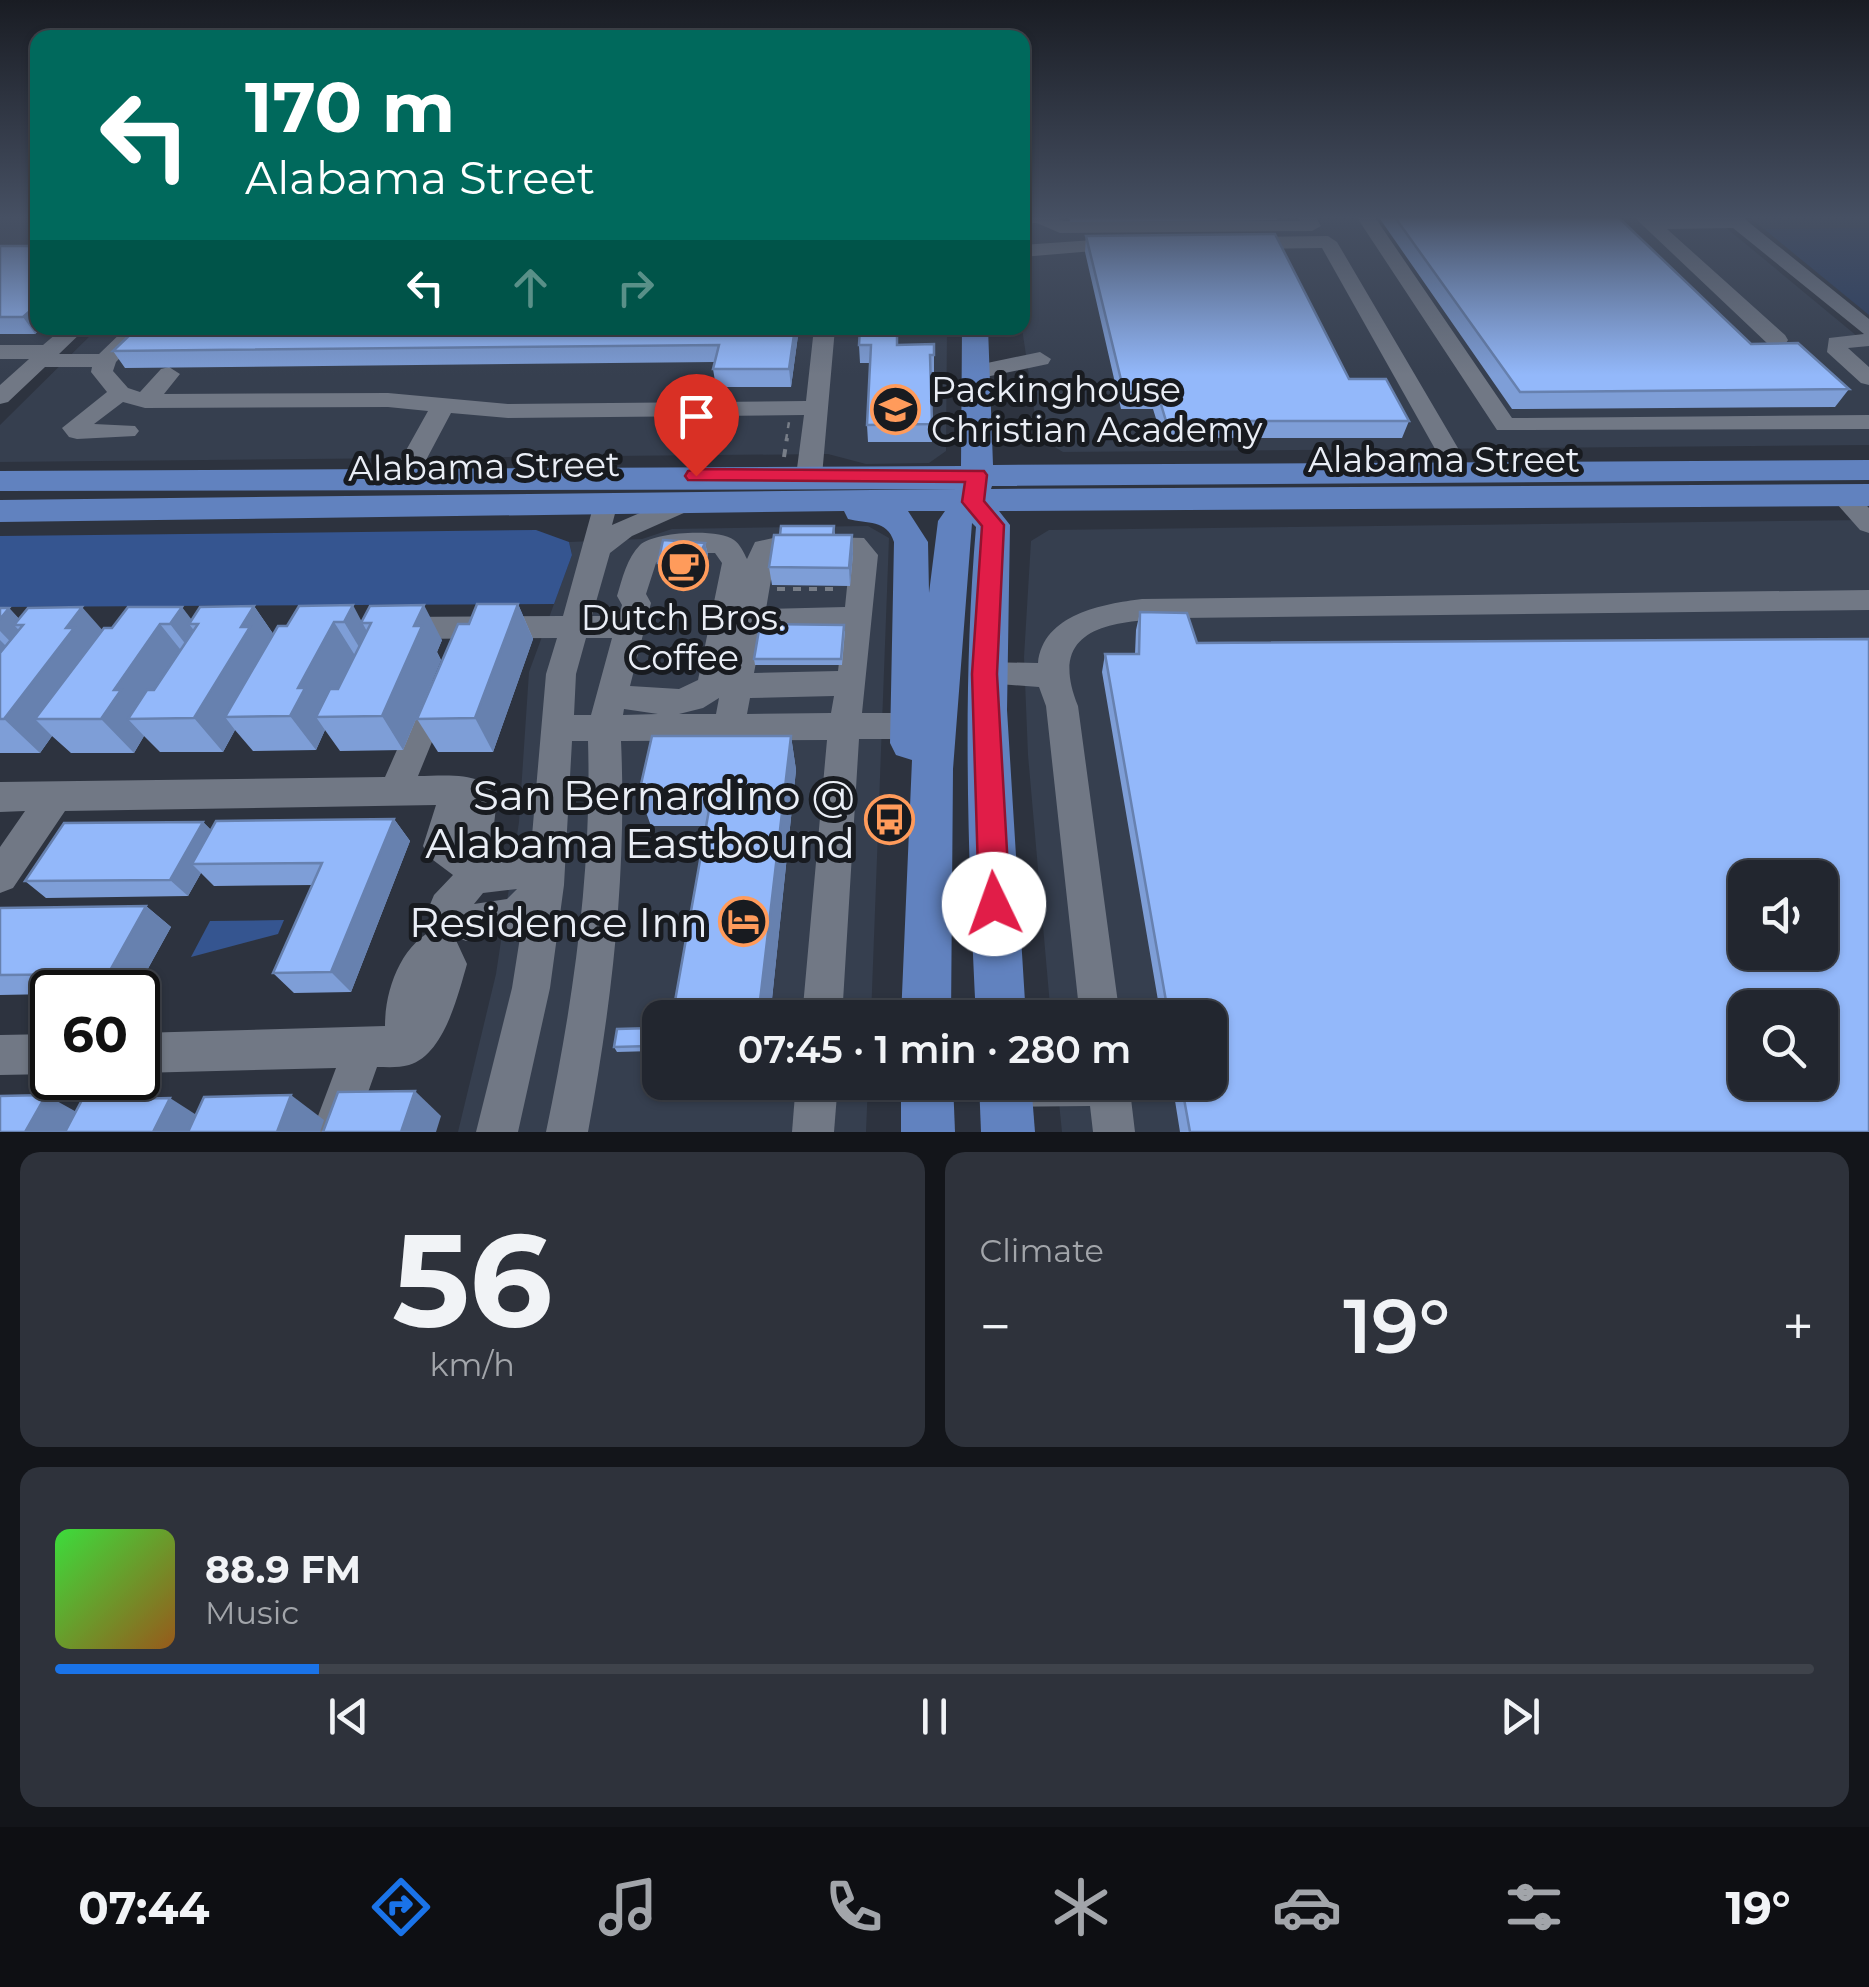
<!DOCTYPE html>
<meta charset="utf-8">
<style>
:root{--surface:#22262f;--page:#2e323b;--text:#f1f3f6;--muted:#a2a5aa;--line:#3f434b;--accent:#1a73e8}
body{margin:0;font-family:Montserrat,sans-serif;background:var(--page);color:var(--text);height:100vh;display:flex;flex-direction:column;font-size:38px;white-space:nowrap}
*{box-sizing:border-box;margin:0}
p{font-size:32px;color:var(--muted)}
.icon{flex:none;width:55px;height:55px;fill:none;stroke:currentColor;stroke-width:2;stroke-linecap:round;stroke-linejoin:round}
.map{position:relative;height:1132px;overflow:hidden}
.drawer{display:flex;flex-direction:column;gap:20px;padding:20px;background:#13151a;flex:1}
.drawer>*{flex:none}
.hud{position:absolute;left:30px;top:30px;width:1000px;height:305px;border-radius:20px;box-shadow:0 2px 8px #0004,0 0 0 2px var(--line);background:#00695c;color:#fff;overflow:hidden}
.buttons{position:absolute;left:1728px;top:860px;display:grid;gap:20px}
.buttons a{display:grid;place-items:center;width:110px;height:110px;border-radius:20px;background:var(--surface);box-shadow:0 2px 8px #0004,0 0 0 2px var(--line);font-size:50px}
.speed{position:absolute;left:30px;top:970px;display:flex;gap:20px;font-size:50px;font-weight:700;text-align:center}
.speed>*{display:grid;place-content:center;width:130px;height:130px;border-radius:50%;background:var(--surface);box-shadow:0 2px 8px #0004,0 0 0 2px var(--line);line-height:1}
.speed .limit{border:5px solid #111;border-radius:15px;background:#fff;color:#111}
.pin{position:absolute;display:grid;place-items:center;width:85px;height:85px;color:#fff;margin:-102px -42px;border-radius:50% 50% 50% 0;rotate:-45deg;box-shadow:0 0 10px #0007}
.pin .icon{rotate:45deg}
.me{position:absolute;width:110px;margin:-55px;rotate:357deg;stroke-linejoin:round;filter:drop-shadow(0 0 8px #0008)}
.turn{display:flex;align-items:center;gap:35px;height:210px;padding:0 50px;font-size:45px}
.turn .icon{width:130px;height:130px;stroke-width:2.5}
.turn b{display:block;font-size:70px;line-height:85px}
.lanes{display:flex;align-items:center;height:95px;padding:0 50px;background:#0003;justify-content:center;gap:50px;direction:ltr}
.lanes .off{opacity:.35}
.big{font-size:75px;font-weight:600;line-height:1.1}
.drawer .tile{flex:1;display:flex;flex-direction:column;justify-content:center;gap:15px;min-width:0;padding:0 35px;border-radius:20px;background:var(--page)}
.drawer .dial{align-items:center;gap:0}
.dial b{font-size:130px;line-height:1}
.song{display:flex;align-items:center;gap:30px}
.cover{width:120px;height:120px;border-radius:15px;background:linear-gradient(135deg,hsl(120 70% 55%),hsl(30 70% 35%))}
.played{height:10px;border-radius:5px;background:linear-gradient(90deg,var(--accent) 15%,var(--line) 15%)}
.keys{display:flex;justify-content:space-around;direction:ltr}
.heat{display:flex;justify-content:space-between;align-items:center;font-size:55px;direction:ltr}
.drawer .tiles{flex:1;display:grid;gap:20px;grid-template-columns:1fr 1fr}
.tile:last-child{grid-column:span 2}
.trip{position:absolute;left:642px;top:1000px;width:585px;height:100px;border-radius:20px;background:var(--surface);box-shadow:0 2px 8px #0004,0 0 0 2px var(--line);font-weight:600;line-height:100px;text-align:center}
.menu{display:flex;height:160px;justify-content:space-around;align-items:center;background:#0e0f13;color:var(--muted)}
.menu .icon{width:70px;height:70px}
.menu .current{color:var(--accent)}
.menu b{font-size:45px;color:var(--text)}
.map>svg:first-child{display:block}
.built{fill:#363f4f;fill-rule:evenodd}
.green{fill:#2b3e61}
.water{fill:#355590}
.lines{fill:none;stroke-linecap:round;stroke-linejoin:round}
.path-far1{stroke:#787e88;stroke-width:2.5;stroke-dasharray:6 6;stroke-linecap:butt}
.path{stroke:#787e88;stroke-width:4;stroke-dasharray:8 8;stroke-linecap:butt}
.minor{fill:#717885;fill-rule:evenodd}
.major{fill:#6182bf;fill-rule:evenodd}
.wall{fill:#7e9ed7}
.shaded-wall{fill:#6781af}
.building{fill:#93b8fa;stroke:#6781af;stroke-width:2.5;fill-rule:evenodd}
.route{fill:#e11d48;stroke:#92132f;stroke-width:2.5}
.labels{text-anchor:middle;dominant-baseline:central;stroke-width:10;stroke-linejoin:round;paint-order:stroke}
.poi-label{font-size:35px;fill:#eaeef6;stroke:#181b20;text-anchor:start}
.street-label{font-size:35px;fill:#eaeef6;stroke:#181b20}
.near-poi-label{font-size:42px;fill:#eaeef6;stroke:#181b20;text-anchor:end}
</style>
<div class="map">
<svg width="1869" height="1132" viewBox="0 0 1869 1132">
<rect width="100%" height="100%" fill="#2d333f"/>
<!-- built -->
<g class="built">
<polygon points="0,216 37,216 38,328 63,328 0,386"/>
<polygon points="1023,216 1712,216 1869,346 1869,445 1063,452 1038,437 1022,328"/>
<polygon points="1748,216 1869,216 1869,228 1764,229"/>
<polygon points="98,328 947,328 946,451 929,463 866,464 828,454 0,462 0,425"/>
<path d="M1869,520V1132H1062L1057,1083L1210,1082V1018L1051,1017L1028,755L1024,657L1031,541L1049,530ZM1745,878H1820V952H1745ZM1745,1008H1820V1082H1745Z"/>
<polygon points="868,526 889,538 871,1017 660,1018 660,1082 868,1083 866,1132 458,1132 496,974 519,822 529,672 572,555 569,542 642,539 672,529"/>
</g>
<!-- green -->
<polygon class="green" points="1869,228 1869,315 1764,229"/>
<!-- water -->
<g class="water">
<polygon points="536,530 569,542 572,555 554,604 0,607 0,536"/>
<polygon points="284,920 278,934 191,957 210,921"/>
</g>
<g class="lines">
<!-- path-far1 -->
<polyline class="path-far1" points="786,440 789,422"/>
<!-- path -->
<g class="path">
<polyline points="784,457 787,438"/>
<polyline points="777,589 838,589"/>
</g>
<!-- minor -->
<g class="minor">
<polygon points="1022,216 1053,216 1063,221 1300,221 1297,216 1315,216 1321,226 1312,231 1060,233 1037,223 1022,223"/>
<polygon points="1356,216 1374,216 1512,418 1869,415 1869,429 1497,430"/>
<polygon points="1653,216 1741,216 1869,319 1869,346 1848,348 1869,367 1869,385 1861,383 1827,352 1829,338 1864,334 1733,228 1667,229 1785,335 1788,340 1785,345 1769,345 1634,217"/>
<polygon points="1328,236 1337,242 1472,472 1469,478 1451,478 1448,472 1322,248 1245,249 1236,243 1245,237"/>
<polygon points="1122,238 1129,240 1129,248 1022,257 1022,245"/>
<polygon points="63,328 86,328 59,354 99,354 126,328 148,328 116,362 113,371 128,388 140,392 161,369 169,367 180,374 164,394 388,393 508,404 806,401 814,328 835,328 822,476 809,484 796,476 804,415 508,418 451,413 416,479 403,487 390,479 428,411 388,407 145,408 123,402 94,424 135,426 139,431 135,436 77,439 69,437 62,428 107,392 91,372 92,367 45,367 8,402 0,404 0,385 29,359 0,359 0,345 43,345"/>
<polygon points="1040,352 1051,359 1048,364 976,379 965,372 968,367"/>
<polygon points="1842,487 1851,489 1869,508 1869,533 1860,530 1829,495"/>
<path d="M686,493L695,496L699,502L695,508L632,536L610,553L592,616H619L622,605L617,596C622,579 627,558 640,545C654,532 718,528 734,540C740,544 744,553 747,559L755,542L782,536L792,538L795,545L792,552L776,556L774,562L766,609L845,607L850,557L824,551L821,544L824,537L864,538L878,555L862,713H912L923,717L928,726L923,735L912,739H859L842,1018H802L827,740L621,741C627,873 612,1002 588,1132H546C573,1003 592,873 588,741H572L564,885L550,988L518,1132H476L512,988L521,931L466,941L454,936L467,964C458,995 444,1055 409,1065C399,1068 387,1067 377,1067L354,1132H312L336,1068L138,1073V1033L385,1026C385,988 402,942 439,927L446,929L434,919L429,907L434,895L453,875L429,857L423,846L436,805L65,811L13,888L0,893V847L25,811L0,812V782L385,777L426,684L437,681L448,684L452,693L418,776C450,776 503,768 495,816C493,834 491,847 479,861L522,856L530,859L546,674L557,638L401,639L391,636L386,628L391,620L401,617L563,616L595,500H613L617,506L612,525ZM667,553H715L722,563L698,680L679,689L630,686L651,603L646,594L656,563ZM843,628L838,671L754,673L762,630ZM586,638H612L591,715H574L576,674ZM834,696L831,713L747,714L750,698ZM719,698L716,714H679L703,708ZM624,709L658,714L623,715ZM517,889L507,899L474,904L483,893Z"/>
<path d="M1869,590V610L1180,618C1118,621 1044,623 1078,706L1120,1018H1080L1046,706L1039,687L973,682L969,674L973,666L984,662L1038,663C1043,614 1103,604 1142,599Z"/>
<polygon points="52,1034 52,1074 0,1075 0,1035"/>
<polygon points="796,1082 838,1082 834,1132 792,1132"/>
<polygon points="986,1082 1129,1082 1135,1132 1093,1132 1090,1106 1005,1107 990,1101"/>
</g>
<!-- major -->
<g class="major">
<path d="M962,328H988L993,465L1869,460V480L992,486L991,489L1869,484V506L999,511L1010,525L1007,710L1026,1018H976C968,854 962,691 976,527L972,523L953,769L951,1018H901L912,760L896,755L890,743L894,542C887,519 867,524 848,519L844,511L0,522V500L959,489L0,491V471L961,466ZM908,511H945L938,521L929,593L928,542Z"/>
<polygon points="901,1082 953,1082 955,1132 901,1132"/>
<polygon points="979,1082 1031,1082 1035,1132 981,1132"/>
</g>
</g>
<!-- wall -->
<g class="wall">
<polygon points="1069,216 1278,216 1277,220 1070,222"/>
<polygon points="1378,216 1617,216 1751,344 1849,389 1835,407 1512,409"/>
<polygon points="1086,236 1349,379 1409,421 1402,438 1162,438 1153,409 1121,409 1085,252"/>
<polygon points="0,246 38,328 42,328 35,334 0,334"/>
<polygon points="137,328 799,328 791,387 716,387 713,369 715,362 125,368 113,351"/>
<polygon points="934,344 934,372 930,372 932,442 868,442 867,425 870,363 860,363 859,345"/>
<polygon points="834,526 835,535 852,535 853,554 850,586 772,585 769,567 780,535"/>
<polygon points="705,543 708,555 702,568 688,568 687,575 661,575 658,563"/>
<polygon points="518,604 533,639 493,752 438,752 417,719 469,624"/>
<polygon points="254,606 274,635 287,626 299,606 442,640 437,652 441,660 403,750 340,751 325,730 316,750 253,751 235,730 223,752 160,752 144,736 134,753 71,753 52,736 40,753 0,753 0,608 9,608 19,619 102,630 192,620"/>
<polygon points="1140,612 1197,643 1869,1132 1180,1132 1172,1082 1210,1082 1210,1018 1161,1018 1102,672 1105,654 1135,654 1136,630"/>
<polygon points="845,631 842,665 755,665 754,659"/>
<polygon points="791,736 796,770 770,1018 672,1018 706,826 651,826 639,793"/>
<polygon points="394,819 410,841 351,992 294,993 273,973 313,885 214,886 201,873 188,896 46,898 25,881 203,822 211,830"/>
<polygon points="146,906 171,927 135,992 52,992 52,994 0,995 0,908"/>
<polygon points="653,1028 656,1033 653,1051 617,1052 614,1047"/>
</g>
<!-- shaded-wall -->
<g class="shaded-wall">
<polygon points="38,304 38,328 42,328 35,334 23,317"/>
<polygon points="795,328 799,328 791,387 789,369"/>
<polygon points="852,535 853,554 850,586 849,568"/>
<polygon points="705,543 708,555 702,568 699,556"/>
<polygon points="686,556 688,568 687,575 684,563"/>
<polygon points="518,604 533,639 493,752 475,718"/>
<polygon points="353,605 372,641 365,657 344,622"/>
<polygon points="424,605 442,640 437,652 441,660 403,750 382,716 414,626"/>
<polygon points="254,606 278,641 225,717 235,730 223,752 194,718 241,627"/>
<polygon points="82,607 113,642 35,719 52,736 40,753 4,719 66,628"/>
<polygon points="182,607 195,624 189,624 206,646 197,659 170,624"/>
<polygon points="9,608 42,643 23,625 14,625 37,649 28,660 0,631 0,619"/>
<polygon points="334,622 356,657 326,717 316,717 325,730 316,750 290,716 298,688"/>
<polygon points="160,624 188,659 128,719 144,736 134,753 101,719 114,690"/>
<polygon points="0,640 20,660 0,684"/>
<polygon points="791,736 796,770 770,1018 758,1018"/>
<polygon points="394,819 410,841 351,992 331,972"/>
<polygon points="203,822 219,838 192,864 201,873 188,896 170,880"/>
<polygon points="146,906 171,927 135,992 134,992 108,974"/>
<polygon points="653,1028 656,1033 653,1051 650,1046"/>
<polygon points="415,1091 441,1116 436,1132 401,1132"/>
<polygon points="46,1095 91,1120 85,1132 25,1132"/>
<polygon points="291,1095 324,1120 320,1132 277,1132"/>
<polygon points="170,1098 209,1123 205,1132 153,1132"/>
</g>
<!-- building -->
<g class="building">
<polygon points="1394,216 1617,216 1751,344 1798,343 1849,389 1520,392"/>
<polygon points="1275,234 1349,379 1386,379 1409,421 1166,421 1157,391 1124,392 1086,236"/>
<polygon points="0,246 38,246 38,304 23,317 0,317"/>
<polygon points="137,328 795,328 789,369 713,369 719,345 113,351"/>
<polygon points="860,328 897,328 897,345 934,344 934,355 930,355 932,424 867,425 871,345 859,345"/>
<polygon points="781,526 834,526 833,535 780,535"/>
<polygon points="774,535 852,535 849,568 769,567"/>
<polygon points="663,540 705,543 699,556 686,556 684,563 658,563"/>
<polygon points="477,604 518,604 475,718 417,719 458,624 469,624"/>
<polygon points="353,605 344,622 334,622 298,688 305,688 290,716 225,717 278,626 287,626 299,606"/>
<polygon points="424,605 414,626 422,626 382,716 316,717 330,689 338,689 371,623 361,623 370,606"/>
<polygon points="254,606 241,627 250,627 194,718 128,719 147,690 154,690 198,624 189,624 200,607"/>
<polygon points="82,607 66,628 74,628 4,719 0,719 0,653 23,625 14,625 28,608"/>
<polygon points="128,607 182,607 170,624 160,624 114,690 121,690 101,719 35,719 104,628 112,628"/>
<polygon points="0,608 9,608 0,619"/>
<path d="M1140,612L1187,613L1197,643L1869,639V1132H1190L1181,1082H1210V1018H1169L1105,654H1139ZM1745,878H1820V952H1745ZM1745,1008H1820V1082H1745Z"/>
<polygon points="760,624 844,625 841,659 754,659"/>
<polygon points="652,736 791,736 758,1018 672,1018 712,793 639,793"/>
<polygon points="394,819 331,972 273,973 322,863 192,864 216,821"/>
<polygon points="203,822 170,880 25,881 64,823"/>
<polygon points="146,906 108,974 0,975 0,908"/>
<polygon points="653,1028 650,1046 614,1047 617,1029"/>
<polygon points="415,1091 401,1132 323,1132 338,1092"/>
<polygon points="46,1095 25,1132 0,1132 0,1096"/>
<polygon points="291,1095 277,1132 188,1132 204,1097"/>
<polygon points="170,1098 153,1132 65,1132 82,1100"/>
</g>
<!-- sky -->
<linearGradient id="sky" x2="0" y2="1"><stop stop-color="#191c23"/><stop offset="0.58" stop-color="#465063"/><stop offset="1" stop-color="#465063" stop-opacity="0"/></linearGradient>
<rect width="1869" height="375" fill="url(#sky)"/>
<!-- route -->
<polygon class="route" points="696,469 984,471 987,475 984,501 1004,525 997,674 1010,904 1005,914 994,919 984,914 979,904 972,674 982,526 962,502 965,482 688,480 685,476 688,471"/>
<!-- icons -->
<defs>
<symbol id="school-ring" viewBox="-11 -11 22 22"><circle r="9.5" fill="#181b20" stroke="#ff9b5b" stroke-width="1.5"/><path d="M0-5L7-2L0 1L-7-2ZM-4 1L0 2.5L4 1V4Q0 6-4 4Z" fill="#ff9b5b"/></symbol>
<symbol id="cafe-ring" viewBox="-11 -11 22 22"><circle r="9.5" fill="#181b20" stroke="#ff9b5b" stroke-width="1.5"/><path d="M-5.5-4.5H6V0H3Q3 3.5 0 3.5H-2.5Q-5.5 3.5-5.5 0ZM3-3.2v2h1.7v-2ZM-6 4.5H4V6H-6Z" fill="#ff9b5b"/></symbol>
<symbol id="bus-ring" viewBox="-11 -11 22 22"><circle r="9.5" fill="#181b20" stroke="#ff9b5b" stroke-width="1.5"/><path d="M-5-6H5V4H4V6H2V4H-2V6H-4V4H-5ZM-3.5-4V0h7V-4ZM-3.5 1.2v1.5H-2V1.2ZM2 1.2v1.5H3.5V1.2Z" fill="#ff9b5b"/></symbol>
<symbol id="hotel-ring" viewBox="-11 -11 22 22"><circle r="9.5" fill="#181b20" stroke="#ff9b5b" stroke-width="1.5"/><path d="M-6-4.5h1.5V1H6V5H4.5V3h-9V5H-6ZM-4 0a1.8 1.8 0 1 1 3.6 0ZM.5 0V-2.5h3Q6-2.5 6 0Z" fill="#ff9b5b"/></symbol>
</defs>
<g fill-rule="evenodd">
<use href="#school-ring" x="868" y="382" width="55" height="55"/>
<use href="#cafe-ring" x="656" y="538" width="55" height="55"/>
<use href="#bus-ring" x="862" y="792" width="55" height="55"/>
<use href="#hotel-ring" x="716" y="894" width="55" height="55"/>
</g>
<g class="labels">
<!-- poi labels -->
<g class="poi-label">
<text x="931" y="389">Packinghouse<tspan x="931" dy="40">Christian Academy</tspan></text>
<text x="683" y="617" text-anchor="middle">Dutch Bros.<tspan x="683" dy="40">Coffee</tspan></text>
</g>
<!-- street labels -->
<g class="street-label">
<text x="1444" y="459">Alabama Street</text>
<text transform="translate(484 466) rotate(-1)">Alabama Street</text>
</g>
<!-- near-poi labels -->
<g class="near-poi-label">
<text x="855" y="795">San Bernardino @<tspan x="855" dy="48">Alabama Eastbound</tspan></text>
<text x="708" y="922">Residence Inn</text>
</g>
</g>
</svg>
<div class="buttons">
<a><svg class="icon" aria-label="sound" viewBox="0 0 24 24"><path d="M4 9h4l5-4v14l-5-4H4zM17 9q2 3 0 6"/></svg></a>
<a><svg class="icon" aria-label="search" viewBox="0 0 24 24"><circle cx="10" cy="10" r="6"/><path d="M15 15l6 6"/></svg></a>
</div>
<div class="speed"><div class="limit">60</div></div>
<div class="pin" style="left:696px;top:476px;background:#d93025"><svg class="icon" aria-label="arrive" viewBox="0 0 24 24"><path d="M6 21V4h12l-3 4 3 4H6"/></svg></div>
<svg class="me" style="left:994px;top:904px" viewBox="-20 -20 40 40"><circle r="19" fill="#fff"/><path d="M0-13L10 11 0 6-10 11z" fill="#e11d48"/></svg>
<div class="trip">07:45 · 1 min · 280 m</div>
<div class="hud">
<div class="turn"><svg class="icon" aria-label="left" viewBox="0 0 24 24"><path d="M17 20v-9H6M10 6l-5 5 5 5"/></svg><div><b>170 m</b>Alabama Street</div></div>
<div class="lanes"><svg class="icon" aria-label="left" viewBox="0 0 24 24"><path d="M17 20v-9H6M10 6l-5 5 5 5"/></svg><svg class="icon off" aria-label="ahead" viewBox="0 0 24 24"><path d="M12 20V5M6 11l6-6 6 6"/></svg><svg class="icon off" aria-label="right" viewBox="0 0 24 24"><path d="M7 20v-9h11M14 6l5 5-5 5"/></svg></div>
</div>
</div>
<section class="drawer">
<div class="tiles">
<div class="tile dial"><b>56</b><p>km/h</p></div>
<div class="tile"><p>Climate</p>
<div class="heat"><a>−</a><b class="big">19°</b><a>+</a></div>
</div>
<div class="tile">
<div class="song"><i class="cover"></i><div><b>88.9 FM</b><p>Music</p></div></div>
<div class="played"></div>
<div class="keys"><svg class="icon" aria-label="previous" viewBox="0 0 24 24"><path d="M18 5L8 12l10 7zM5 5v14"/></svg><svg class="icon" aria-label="pause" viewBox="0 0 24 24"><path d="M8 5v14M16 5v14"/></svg><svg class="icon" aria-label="next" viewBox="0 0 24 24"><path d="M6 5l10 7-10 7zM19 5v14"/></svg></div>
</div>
</div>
</section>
<nav class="menu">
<b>07:44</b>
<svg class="icon current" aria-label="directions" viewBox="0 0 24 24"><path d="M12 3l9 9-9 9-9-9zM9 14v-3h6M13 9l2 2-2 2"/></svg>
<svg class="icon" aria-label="music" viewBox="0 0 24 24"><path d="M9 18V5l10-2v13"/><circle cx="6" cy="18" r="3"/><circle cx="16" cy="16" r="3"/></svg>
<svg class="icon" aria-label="phone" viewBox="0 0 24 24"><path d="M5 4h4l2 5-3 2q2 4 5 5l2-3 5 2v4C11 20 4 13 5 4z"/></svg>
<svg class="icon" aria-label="climate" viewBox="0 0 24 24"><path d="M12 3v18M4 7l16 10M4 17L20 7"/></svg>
<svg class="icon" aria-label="car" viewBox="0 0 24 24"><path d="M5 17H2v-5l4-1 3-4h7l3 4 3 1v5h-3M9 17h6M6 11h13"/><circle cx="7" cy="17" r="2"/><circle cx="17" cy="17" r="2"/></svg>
<svg class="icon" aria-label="filters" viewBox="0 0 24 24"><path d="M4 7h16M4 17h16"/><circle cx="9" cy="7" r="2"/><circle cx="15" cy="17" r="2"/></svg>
<b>19°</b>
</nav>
